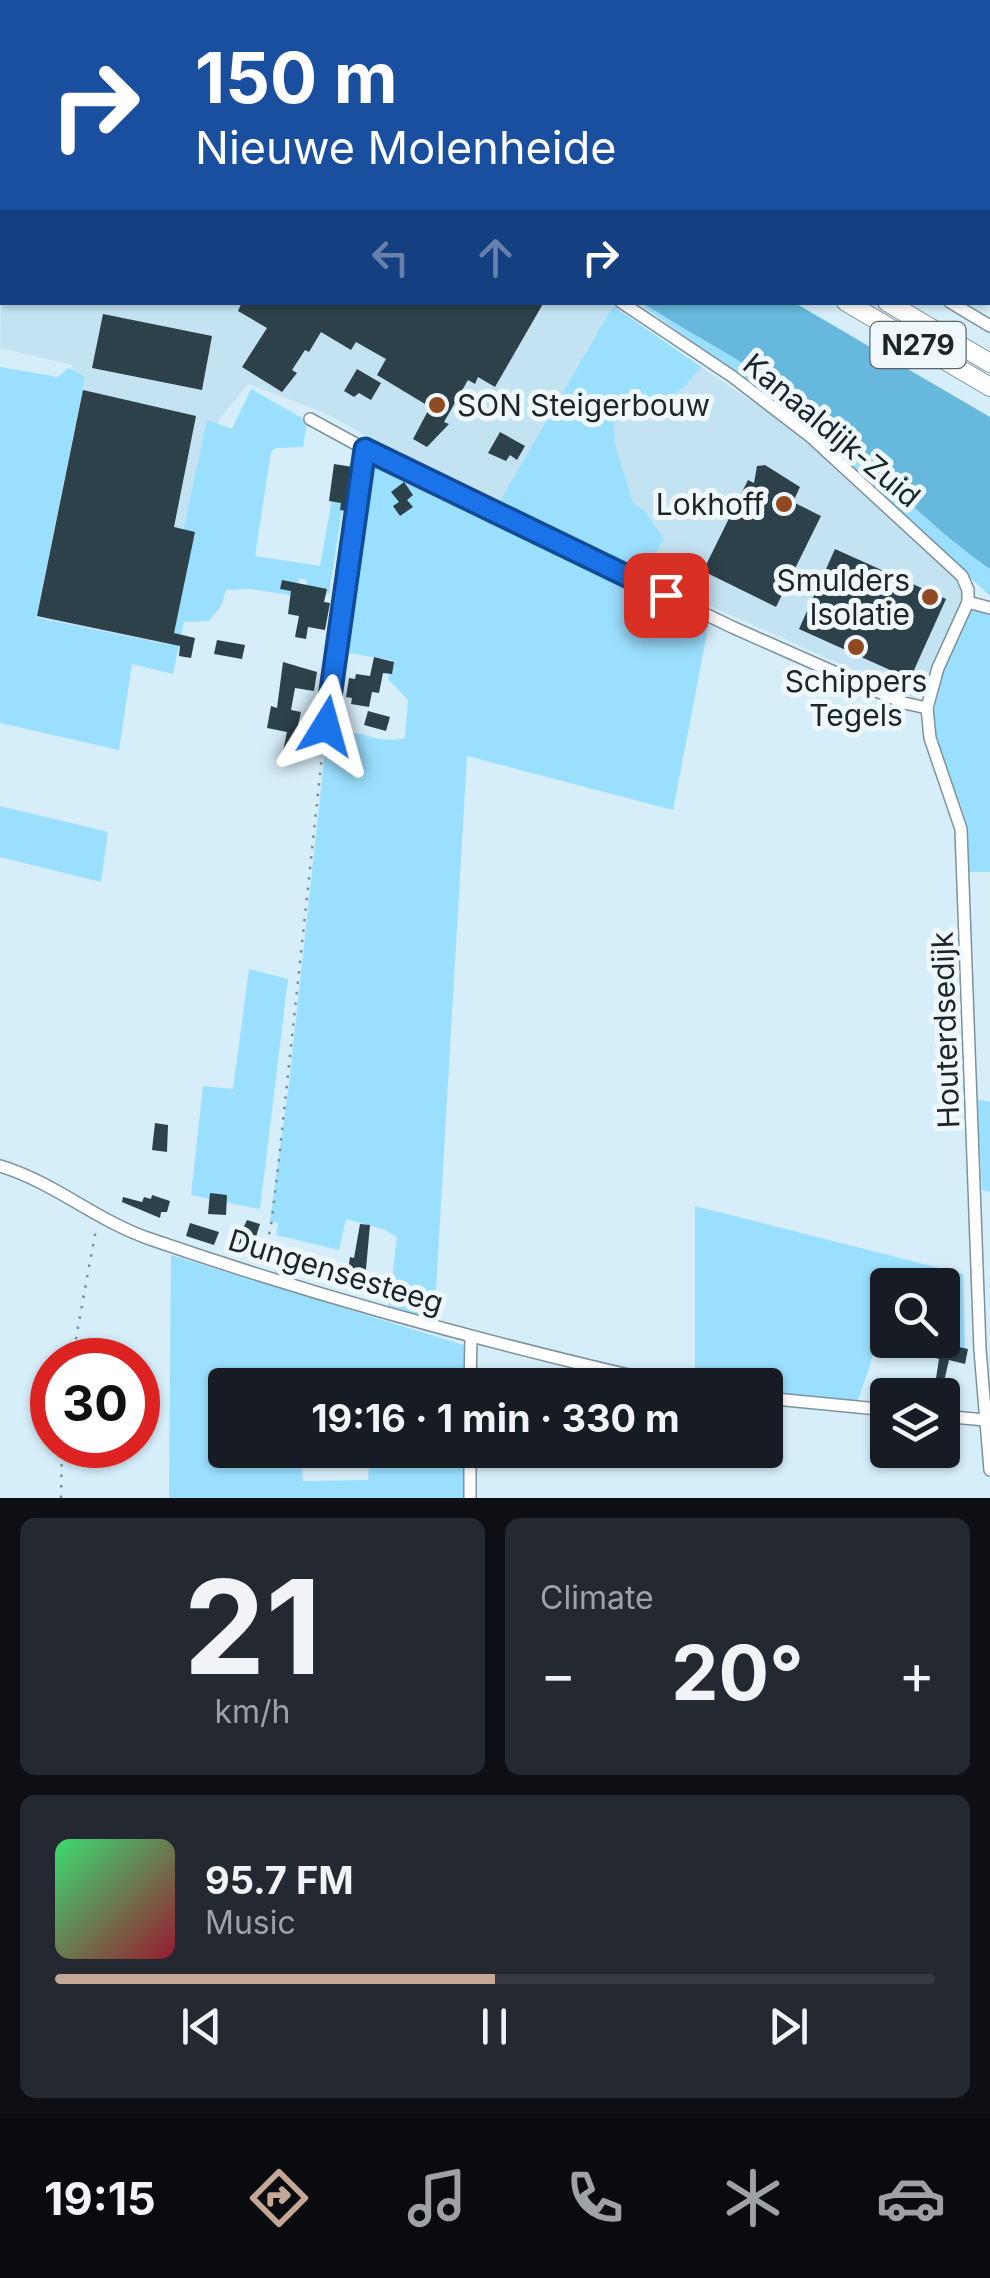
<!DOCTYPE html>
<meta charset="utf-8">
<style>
:root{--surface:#171b24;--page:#242831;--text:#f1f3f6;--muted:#9ea1a6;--line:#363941;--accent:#c5a796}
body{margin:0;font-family:Inter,sans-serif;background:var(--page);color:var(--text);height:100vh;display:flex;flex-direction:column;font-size:38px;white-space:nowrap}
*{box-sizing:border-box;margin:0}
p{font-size:32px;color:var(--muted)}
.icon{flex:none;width:55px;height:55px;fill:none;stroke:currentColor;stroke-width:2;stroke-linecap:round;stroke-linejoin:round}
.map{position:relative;height:1498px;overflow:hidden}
.sheet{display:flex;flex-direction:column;gap:20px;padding:20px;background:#0d0f14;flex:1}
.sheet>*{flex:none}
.top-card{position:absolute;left:0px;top:0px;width:990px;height:305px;box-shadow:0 2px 8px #0004;background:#1a4fa0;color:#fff;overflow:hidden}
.controls{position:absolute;left:870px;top:1268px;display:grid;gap:20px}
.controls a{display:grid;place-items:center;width:90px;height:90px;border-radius:10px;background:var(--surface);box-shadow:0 2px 8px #0004;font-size:50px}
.speed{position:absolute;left:30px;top:1338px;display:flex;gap:20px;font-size:50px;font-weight:700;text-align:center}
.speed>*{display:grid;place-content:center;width:130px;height:130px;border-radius:50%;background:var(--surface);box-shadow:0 2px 8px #0004;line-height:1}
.speed .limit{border:15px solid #d22;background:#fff;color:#111}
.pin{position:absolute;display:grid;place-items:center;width:85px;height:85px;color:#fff;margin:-42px;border-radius:20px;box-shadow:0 5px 15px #0006}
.me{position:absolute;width:110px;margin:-55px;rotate:8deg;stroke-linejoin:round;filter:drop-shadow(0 0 8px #0008)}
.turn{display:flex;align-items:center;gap:35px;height:210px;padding:0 30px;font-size:45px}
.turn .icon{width:130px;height:130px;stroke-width:2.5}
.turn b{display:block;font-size:70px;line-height:85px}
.lanes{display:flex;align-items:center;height:95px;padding:0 30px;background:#0003;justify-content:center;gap:50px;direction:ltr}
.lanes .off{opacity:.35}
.big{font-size:75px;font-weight:700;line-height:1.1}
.sheet .card{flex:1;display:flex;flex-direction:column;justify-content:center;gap:15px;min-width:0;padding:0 35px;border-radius:15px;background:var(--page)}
.sheet .dial{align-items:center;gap:0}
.dial b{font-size:130px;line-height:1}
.song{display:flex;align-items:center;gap:30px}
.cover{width:120px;height:120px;border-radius:15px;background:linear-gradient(135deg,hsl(140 70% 55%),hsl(350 70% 35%))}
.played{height:10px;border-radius:5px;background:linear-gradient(90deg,var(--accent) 50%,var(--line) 50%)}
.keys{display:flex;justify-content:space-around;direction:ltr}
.heat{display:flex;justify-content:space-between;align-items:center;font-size:55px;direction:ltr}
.sheet .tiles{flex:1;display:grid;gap:20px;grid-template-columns:1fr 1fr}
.card:last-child{grid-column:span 2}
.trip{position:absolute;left:208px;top:1368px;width:575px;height:100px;border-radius:10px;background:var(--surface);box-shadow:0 2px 8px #0004;font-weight:700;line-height:100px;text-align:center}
.menu{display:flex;height:160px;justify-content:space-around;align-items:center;background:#090b0e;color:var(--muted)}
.menu .icon{width:70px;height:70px}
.menu .current{color:var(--accent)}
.menu b{font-size:45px;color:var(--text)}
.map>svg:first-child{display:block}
.built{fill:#c4e3f2}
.green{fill:#9bdffe}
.water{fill:#66b8dc}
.building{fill:#2d414b}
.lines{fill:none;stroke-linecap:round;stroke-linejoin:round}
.minor-casing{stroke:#7c929c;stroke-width:14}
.trunk-casing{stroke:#7c929c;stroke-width:20}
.path{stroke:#7b8c94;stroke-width:2.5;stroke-dasharray:2.5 8;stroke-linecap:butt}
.minor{stroke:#fff;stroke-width:11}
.trunk{stroke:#fff;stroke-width:18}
.route-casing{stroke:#114b97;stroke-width:25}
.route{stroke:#1a73e8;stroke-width:18}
.poi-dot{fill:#8f4a21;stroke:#eff9fd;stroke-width:4}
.labels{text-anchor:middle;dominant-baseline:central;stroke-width:10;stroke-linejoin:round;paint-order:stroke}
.shield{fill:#eff9fd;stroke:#5b6569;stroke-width:2.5}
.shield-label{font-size:28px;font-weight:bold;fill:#1c252a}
.poi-label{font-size:30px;fill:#1c252a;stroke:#eff9fd;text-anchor:end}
.street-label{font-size:30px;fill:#1c252a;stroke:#eff9fd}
</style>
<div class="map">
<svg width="990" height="1498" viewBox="0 0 990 1498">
<rect width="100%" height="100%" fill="#d6eefa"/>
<!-- built -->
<polygon class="built" points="2,230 2,302 607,303 788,426 959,582 963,599 921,692 915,698 707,604 391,450 325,413 248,384 219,420 167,659 26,621 72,365 0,348"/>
<!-- green -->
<g class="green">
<polygon points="801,0 990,0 990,149 988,2 800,2"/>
<path d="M643,303C693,333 746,361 792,397C860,452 918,519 990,569V596L908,520L738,374L645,308Z"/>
<path d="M613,306L701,367C692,377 683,391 670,396C652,404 632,398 613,408L615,444L633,503L645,511L664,539L642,573L500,501Z"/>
<polygon points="0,367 58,377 68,368 85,377 36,618 169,645 176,565 207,420 232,429 251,389 307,421 303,447 276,448 271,452 255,556 320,566 334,489 345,491 329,594 305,589 307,580 299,578 296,596 250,589 226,590 221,606 209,621 184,622 173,674 132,664 119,750 0,723"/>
<path d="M380,461L709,623L673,810L467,756L434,1324L388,1311L397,1237L383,1229L346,1219L339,1250L276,1235L278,1223L270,1221L289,1084L326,742C358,719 368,747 405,738L408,700L388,679L392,660L342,652L371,468Z"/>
<polygon points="971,610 990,613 990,872 969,872 960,804 941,762 932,721 941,675 967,613"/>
<polygon points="0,806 108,832 101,882 0,857"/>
<polygon points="249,969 288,979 260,1209 191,1195 203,1086 233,1089"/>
<polygon points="977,1099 990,1102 990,1192 982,1190"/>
<polygon points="695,1206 963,1274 965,1349 935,1340 942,1340 942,1285 888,1285 887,1326 883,1325 857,1404 765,1393 765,1385 695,1385"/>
<polygon points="171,1255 467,1346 466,1385 225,1385 225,1450 301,1450 303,1481 368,1480 370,1450 465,1450 463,1498 169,1498"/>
</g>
<!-- water -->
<path class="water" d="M643,303H795L990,417V569C918,519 861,452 792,397C746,361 692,335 643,303Z"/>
<!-- building -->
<g class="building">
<polygon points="242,302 544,302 495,387 478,377 475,384 468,380 444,422 449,424 427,447 413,439 430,407 377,375 386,359 356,342 351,350 321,332 309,352 305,350 292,370 297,373 282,392 242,367 267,328 238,311"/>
<polygon points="103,314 212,336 202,390 92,368"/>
<polygon points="357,369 381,383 371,400 359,393 354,397 344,391"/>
<polygon points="83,390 196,416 174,527 195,532 174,633 195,638 191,658 179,656 180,646 37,616"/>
<polygon points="500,432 525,446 517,460 510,455 506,461 488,453"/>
<polygon points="334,464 353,467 347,511 340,510 341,503 329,501"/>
<polygon points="765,465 800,487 793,502 821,516 776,607 703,571 748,480 754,483 757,466"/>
<polygon points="404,482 413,495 407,500 413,507 400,516 393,506 399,502 391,492"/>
<polygon points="835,549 946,599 910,679 799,629"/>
<polygon points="282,580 327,589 324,602 330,603 325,630 308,627 306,639 295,637 299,616 288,614 291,591 280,589"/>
<polygon points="217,640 245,645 242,659 214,654"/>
<polygon points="374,657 394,662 392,674 383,673 379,693 372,692 369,707 351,704 352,698 346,697 349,678 355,679 356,674 370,676"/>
<polygon points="283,662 317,672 314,691 295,688 291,710 301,712 298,725 307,727 304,742 297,741 295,753 283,751 287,732 267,728 271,706 277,708"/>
<polygon points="368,711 390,717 386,731 364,725"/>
<polygon points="155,1123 168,1125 167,1152 152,1150"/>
<polygon points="210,1193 227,1195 226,1215 208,1214"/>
<polygon points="152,1195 170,1201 167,1212 161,1212 160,1218 122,1202 123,1197 142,1202 144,1197 151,1199"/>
<polygon points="247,1220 260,1224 251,1253 234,1248"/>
<polygon points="190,1223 219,1232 214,1245 186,1236"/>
<polygon points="360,1224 370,1225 365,1280 347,1278 350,1257 354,1258"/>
<polygon points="285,1250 306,1256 302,1270 280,1264"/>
<polygon points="927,1340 968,1349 965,1364 949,1360 943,1386 935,1385 939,1359 924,1355"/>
</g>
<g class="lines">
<defs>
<g id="minor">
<polyline points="51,0 58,2"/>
<polyline points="432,0 437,2"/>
<polyline points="621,302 733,377 811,437 962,576 968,590 968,602 938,668 927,708 930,738 961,829 980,1350 990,1470"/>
<polyline points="950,302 990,326"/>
<polyline points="310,419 365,449"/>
<polyline points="968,602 990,608"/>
<polyline points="325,725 365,449 732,627 904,703 927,708"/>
<path d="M0,1166C54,1182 97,1221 150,1239C321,1298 495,1345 671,1385"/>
<polyline points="470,1385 471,1338"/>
<polyline points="765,1398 888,1410"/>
<polyline points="942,1416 985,1420"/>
<polyline points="470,1498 470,1450"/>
</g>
<g id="trunk">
<polyline points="328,0 333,2"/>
<polyline points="370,0 374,2"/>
<polyline points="846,302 990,387"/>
<polyline points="887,302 990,363"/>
</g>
</defs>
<!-- minor casing -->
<use href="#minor" class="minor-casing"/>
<!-- trunk casing -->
<use href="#trunk" class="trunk-casing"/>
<!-- path -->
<g class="path">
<polyline points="643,0 647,2"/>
<polyline points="726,0 730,2"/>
<polyline points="988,142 990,143"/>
<polyline points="988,192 990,193"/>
<polyline points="262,1265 271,1226 279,1159 324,737"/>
<polyline points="72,1360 96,1229"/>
<polyline points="61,1498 62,1445"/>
</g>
<!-- minor -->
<use href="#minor" class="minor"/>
<!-- trunk -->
<use href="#trunk" class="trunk"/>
</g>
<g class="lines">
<defs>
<polyline id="route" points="326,726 365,449 666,595"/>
</defs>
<!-- route casing -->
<use href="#route" class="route-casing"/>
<!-- route -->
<use href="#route" class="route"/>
</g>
<!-- markers -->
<g class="poi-dot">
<circle cx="437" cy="405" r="10"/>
<circle cx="784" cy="504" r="10"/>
<circle cx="930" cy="597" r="10"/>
<circle cx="856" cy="647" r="10"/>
</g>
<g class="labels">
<!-- shield labels -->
<rect class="shield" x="870.5" y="322" width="95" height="46" rx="8"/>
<g class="shield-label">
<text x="918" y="345">N279</text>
</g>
<!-- poi labels -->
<g class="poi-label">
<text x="457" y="405" text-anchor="start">SON Steigerbouw</text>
<text x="764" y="504">Lokhoff</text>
<text x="910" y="580">Smulders<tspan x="910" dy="34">Isolatie</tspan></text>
<text x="856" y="681" text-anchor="middle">Schippers<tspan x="856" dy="34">Tegels</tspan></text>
</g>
<!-- street labels -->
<g class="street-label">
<text transform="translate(832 430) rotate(40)">Kanaaldijk-Zuid</text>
<text transform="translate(945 1030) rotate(-92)">Houterdsedijk</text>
<text transform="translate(336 1271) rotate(17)">Dungensesteeg</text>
</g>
</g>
</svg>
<div class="controls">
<a><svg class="icon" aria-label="search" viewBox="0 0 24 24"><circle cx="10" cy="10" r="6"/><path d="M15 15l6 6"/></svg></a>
<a><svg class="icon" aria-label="layers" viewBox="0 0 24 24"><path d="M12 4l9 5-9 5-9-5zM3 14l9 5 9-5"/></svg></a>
</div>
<div class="speed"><div class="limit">30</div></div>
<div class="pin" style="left:666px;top:595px;background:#d93025"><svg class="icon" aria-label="arrive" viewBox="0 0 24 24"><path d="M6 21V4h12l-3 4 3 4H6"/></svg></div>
<svg class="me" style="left:326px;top:726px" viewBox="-20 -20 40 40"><path d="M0-17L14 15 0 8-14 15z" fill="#1a73e8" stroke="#fff" stroke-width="4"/></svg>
<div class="trip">19:16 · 1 min · 330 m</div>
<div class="top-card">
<div class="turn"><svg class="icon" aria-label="right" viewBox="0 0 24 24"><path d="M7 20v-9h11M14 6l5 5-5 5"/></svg><div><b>150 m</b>Nieuwe Molenheide</div></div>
<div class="lanes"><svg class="icon off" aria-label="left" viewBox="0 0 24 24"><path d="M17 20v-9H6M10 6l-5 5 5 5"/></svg><svg class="icon off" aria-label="ahead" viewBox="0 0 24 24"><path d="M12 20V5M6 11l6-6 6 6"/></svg><svg class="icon" aria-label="right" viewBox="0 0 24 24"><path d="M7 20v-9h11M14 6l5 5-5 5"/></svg></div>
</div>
</div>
<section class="sheet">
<div class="tiles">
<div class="card dial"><b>21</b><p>km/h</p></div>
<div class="card"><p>Climate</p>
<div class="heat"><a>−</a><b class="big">20°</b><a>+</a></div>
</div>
<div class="card">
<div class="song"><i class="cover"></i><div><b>95.7 FM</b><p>Music</p></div></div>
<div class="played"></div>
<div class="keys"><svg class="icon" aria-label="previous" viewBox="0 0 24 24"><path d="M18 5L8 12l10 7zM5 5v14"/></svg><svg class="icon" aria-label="pause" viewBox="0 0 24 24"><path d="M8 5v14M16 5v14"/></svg><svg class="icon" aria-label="next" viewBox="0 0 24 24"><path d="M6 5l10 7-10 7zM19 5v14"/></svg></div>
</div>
</div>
</section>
<nav class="menu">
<b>19:15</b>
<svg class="icon current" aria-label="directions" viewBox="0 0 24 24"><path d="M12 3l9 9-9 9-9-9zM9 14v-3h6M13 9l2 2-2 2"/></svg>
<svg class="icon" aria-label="music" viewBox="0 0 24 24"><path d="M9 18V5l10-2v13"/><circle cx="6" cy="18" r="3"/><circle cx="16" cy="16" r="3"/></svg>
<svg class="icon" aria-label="phone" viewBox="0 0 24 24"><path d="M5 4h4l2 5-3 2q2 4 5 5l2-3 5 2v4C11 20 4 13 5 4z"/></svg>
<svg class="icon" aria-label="climate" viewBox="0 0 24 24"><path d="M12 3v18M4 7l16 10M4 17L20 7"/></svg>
<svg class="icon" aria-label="car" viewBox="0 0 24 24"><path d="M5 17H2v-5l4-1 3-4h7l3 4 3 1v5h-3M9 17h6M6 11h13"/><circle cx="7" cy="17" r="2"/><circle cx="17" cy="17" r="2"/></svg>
</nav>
